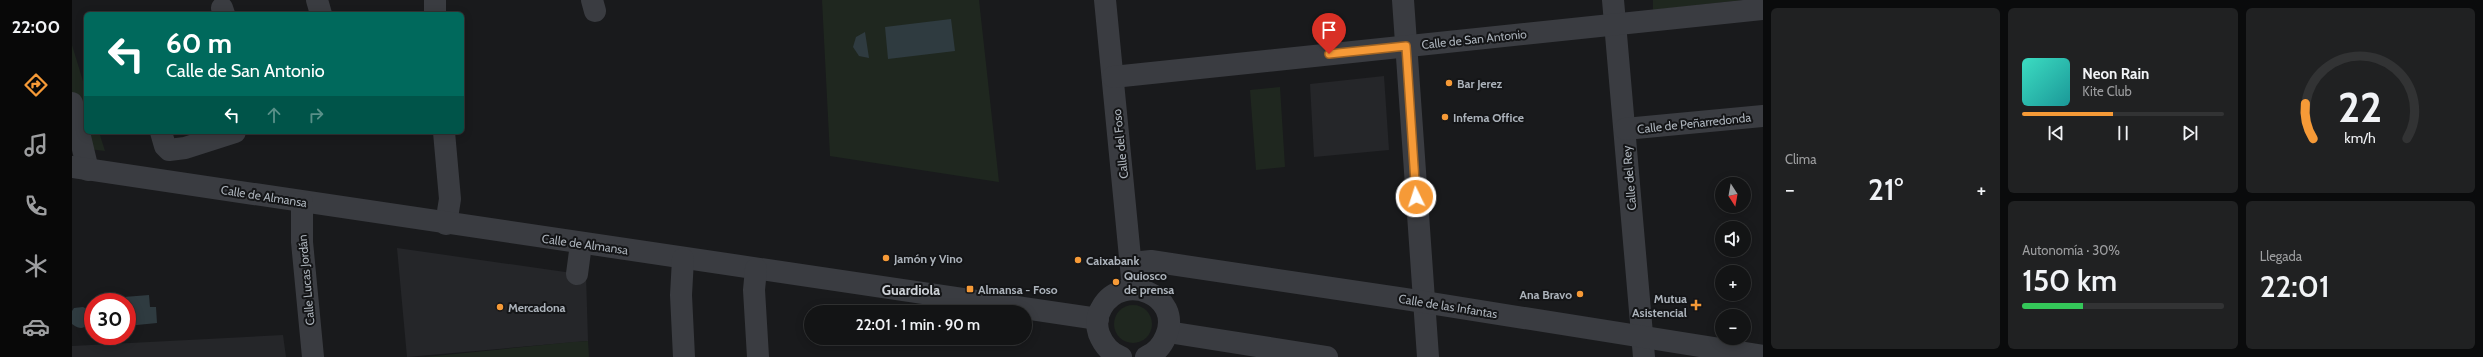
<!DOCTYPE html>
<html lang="es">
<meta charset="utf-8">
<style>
:root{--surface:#131415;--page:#202122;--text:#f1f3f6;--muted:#9d9ea0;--line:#323334;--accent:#f69a37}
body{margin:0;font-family:Cabin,sans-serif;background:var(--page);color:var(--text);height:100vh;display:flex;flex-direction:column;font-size:15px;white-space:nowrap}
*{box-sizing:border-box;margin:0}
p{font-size:13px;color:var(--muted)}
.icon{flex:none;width:22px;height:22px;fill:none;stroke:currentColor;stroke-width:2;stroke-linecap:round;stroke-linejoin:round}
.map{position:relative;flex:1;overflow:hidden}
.panel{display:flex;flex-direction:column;gap:8px;padding:8px;background:#0a0b0c;width:720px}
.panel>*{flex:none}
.top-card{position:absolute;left:12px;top:12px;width:380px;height:122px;border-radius:6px;box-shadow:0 2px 10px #0003,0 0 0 1px var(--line);background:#00695c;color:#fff;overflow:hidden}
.needle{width:26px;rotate:169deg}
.buttons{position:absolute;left:1643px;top:177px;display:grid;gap:8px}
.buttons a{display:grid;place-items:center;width:36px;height:36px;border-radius:50%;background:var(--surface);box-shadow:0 2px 10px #0003,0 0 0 1px var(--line);font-size:20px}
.speed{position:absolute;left:12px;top:293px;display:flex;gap:8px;font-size:20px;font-weight:700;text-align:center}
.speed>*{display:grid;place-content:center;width:52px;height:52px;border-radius:50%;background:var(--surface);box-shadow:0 2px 10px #0003,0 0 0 1px var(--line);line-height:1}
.speed .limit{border:6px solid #d22;background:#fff;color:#111}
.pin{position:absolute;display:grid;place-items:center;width:34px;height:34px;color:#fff;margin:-41px -17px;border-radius:50% 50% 50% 0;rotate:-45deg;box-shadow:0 0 4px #0007}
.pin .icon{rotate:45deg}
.me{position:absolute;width:44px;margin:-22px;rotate:356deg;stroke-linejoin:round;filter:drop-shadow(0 0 3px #0008)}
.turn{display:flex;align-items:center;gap:14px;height:84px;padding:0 16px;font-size:18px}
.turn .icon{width:52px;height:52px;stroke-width:2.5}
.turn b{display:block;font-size:28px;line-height:34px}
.lanes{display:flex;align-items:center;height:38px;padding:0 16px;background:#0003;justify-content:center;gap:20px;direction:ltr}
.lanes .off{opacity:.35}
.big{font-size:30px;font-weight:600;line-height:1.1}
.panel .card{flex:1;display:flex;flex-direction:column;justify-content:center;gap:6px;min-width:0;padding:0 14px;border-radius:6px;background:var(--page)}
.panel .dial{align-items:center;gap:0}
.dial svg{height:104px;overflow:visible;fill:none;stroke:var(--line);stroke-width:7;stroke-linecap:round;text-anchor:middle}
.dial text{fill:var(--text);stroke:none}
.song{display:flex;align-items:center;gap:12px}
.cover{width:48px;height:48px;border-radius:6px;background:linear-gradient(135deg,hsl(170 70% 55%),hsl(180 70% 35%))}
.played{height:4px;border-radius:2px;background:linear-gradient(90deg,var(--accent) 45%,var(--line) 45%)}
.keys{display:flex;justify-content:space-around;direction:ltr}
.heat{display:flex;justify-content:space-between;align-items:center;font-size:22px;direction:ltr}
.charge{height:6px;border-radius:3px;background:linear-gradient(90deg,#34c759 30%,var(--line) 0)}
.panel .tiles{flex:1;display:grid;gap:8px;grid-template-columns:repeat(3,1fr)}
.card:first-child{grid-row:span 2}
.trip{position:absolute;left:732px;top:305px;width:228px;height:40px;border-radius:20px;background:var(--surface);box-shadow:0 2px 10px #0003,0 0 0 1px var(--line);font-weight:600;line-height:40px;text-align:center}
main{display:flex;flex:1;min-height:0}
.tabs{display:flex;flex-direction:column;width:72px;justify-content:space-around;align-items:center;background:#080808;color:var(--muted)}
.tabs .icon{width:28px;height:28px}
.tabs .active{color:var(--accent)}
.tabs b{font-size:18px;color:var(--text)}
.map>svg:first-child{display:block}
.built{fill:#252629}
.green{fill:#1f271f}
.water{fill:#2f3b40}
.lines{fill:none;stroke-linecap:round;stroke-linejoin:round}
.minor{stroke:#3a3c41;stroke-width:22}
.route-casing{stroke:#a06424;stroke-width:10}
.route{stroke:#f69a37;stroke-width:7}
.poi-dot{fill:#f69a37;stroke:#141517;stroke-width:1.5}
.labels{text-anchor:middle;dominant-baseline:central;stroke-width:4;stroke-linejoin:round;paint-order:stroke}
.street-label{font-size:12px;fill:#acb3bb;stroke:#141517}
.poi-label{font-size:12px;font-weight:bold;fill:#acb3bb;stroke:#141517;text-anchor:start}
.quarter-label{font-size:14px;font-weight:bold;fill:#cdd1d7;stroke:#141517}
</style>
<main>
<nav class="tabs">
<b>22:00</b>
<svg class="icon active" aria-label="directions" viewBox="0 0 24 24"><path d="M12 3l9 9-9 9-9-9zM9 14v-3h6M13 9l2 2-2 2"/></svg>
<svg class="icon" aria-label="music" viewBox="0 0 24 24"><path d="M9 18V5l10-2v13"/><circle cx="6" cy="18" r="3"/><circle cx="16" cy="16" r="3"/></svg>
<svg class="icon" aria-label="phone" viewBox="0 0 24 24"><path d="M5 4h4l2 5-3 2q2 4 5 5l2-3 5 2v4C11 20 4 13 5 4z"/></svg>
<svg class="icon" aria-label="climate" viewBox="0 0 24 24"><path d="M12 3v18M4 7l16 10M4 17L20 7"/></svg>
<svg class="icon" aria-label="car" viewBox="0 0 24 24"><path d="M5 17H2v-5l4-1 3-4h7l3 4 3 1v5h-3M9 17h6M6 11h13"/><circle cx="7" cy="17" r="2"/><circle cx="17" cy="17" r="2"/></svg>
</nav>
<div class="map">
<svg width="1691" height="357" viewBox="0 0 1691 357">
<rect width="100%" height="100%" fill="#191a1c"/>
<!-- built -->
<g class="built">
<polygon points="1312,76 1317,150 1242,157 1238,84"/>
<polygon points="325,248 514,275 516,341 335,357"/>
<polygon points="211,335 214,357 0,357 0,346"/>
</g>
<!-- green -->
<g class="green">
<polygon points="750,0 907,0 927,182 758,156"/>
<polygon points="1581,0 1671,0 1581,10"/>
<polygon points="0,45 14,91 14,132 27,132 33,151 0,147"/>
<polygon points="1208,87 1213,167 1184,170 1178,90"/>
<circle cx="1061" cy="324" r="19"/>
<polygon points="516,341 517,357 353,357 501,342"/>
</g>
<!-- water -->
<g class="water">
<polygon points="879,19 883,51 816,59 813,27"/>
<polygon points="793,32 797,58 787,56 781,47 784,37"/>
<polygon points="77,295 78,307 84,307 85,323 55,326 55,302 27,302 27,299"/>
<path d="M11,307L21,312V320C12,325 13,333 0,324V311L2,308Z"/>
</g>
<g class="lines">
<!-- minor -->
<g class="minor">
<polyline points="245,0 249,14"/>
<polyline points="363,0 363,14"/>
<polyline points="520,0 523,11"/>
<polyline points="1033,0 1061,288"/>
<polyline points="1331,0 1356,357"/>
<polyline points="1541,0 1572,357"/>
<polyline points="150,8 152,14"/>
<polyline points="1041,77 1691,9"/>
<polyline points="0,103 16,170"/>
<polyline points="1553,129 1691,116"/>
<polyline points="89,132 93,146 97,150 113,148 163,132"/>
<polyline points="372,132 378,199 374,224"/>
<polyline points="0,167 1026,319"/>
<polyline points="230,202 230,242 241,357"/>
<polyline points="611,259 609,295 612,357"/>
<polyline points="1060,263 1079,261 1333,299 1691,356"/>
<polyline points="684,269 682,290 686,357"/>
<polyline points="505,274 509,244"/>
<polyline points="1096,332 1255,357"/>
<path d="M1049,357C1038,353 1031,344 1027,334C1024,325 1025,315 1030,307C1051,271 1111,295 1094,336C1090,346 1084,353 1074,357"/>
</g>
</g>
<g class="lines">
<defs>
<polyline id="route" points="1257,54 1334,46 1344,197"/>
</defs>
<!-- route casing -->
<use href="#route" class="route-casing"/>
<!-- route -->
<use href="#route" class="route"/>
</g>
<!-- markers -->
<g class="poi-dot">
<circle cx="1377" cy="83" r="4"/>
<circle cx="1373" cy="117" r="4"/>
<circle cx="814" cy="258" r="4"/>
<circle cx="1006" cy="260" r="4"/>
<circle cx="1044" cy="282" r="4"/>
<rect x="894" y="285" width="8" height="8" rx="2"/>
<circle cx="1508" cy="294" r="4"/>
<path d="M1622 299h4v4h4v4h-4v4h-4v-4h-4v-4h4z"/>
<circle cx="428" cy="307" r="4"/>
</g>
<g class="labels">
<!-- street labels -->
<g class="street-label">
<text transform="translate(1402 39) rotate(-6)">Calle de San Antonio</text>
<text transform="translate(1622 123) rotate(-6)">Calle de Peñarredonda</text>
<text transform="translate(1048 144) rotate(-96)">Calle del Foso</text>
<text transform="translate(1557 178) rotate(-95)">Calle del Rey</text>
<text transform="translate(192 196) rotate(9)">Calle de Almansa</text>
<text transform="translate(513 244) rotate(8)">Calle de Almansa</text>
<text transform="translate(234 280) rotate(-95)">Calle Lucas Jordán</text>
<text transform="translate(1376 306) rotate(9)">Calle de las Infantas</text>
</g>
<!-- poi labels -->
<g class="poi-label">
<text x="1385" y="83">Bar Jerez</text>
<text x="1381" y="117">Infema Office</text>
<text x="822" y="258">Jamón y Vino</text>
<text x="1014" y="260">Caixabank</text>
<text x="1052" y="275">Quiosco<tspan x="1052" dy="14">de prensa</tspan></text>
<text x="906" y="289">Almansa - Foso</text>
<text x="1500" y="294" text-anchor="end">Ana Bravo</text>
<text x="1615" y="298" text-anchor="end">Mutua<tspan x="1615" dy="14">Asistencial</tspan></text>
<text x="436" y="307">Mercadona</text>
</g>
<!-- quarter labels -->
<g class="quarter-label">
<text x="839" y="290">Guardiola</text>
</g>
</g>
</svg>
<div class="buttons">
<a><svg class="needle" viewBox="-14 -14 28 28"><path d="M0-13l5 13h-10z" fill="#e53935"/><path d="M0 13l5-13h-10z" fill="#9d9ea0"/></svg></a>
<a><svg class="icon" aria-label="sound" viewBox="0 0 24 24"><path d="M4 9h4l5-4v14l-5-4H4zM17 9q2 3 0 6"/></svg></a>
<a>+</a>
<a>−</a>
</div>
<div class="speed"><div class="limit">30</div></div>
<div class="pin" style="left:1257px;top:54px;background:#d93025"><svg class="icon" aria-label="arrive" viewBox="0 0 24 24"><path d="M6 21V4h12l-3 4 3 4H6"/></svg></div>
<svg class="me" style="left:1344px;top:197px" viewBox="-20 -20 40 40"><circle r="17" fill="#f69a37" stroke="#fff" stroke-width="3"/><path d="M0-11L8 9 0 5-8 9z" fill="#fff"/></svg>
<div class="trip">22:01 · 1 min · 90 m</div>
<div class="top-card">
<div class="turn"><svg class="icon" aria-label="left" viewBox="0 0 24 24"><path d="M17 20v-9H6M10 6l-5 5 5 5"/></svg><div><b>60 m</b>Calle de San Antonio</div></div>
<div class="lanes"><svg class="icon" aria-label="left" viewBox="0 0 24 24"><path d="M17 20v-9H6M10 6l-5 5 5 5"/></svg><svg class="icon off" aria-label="ahead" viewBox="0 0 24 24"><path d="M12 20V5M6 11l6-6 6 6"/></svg><svg class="icon off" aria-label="right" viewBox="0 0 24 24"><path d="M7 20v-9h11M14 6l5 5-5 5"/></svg></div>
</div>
</div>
<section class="panel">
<div class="tiles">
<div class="card"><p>Clima</p>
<div class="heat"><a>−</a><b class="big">21°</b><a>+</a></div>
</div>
<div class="card">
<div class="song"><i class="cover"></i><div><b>Neon Rain</b><p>Kite Club</p></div></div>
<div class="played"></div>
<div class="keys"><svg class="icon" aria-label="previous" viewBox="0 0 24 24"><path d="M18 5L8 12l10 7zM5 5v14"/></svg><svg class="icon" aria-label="pause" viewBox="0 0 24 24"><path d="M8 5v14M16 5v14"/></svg><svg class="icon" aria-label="next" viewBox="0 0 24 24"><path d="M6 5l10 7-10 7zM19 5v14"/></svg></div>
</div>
<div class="card dial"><svg viewBox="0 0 100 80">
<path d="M14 69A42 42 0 1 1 86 69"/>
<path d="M14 69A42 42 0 0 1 8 42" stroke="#f69a37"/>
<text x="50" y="56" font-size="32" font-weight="700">22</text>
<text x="50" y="72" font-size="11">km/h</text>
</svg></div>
<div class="card"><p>Autonomía · 30%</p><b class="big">150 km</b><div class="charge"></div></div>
<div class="card"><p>Llegada</p><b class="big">22:01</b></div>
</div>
</section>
</main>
